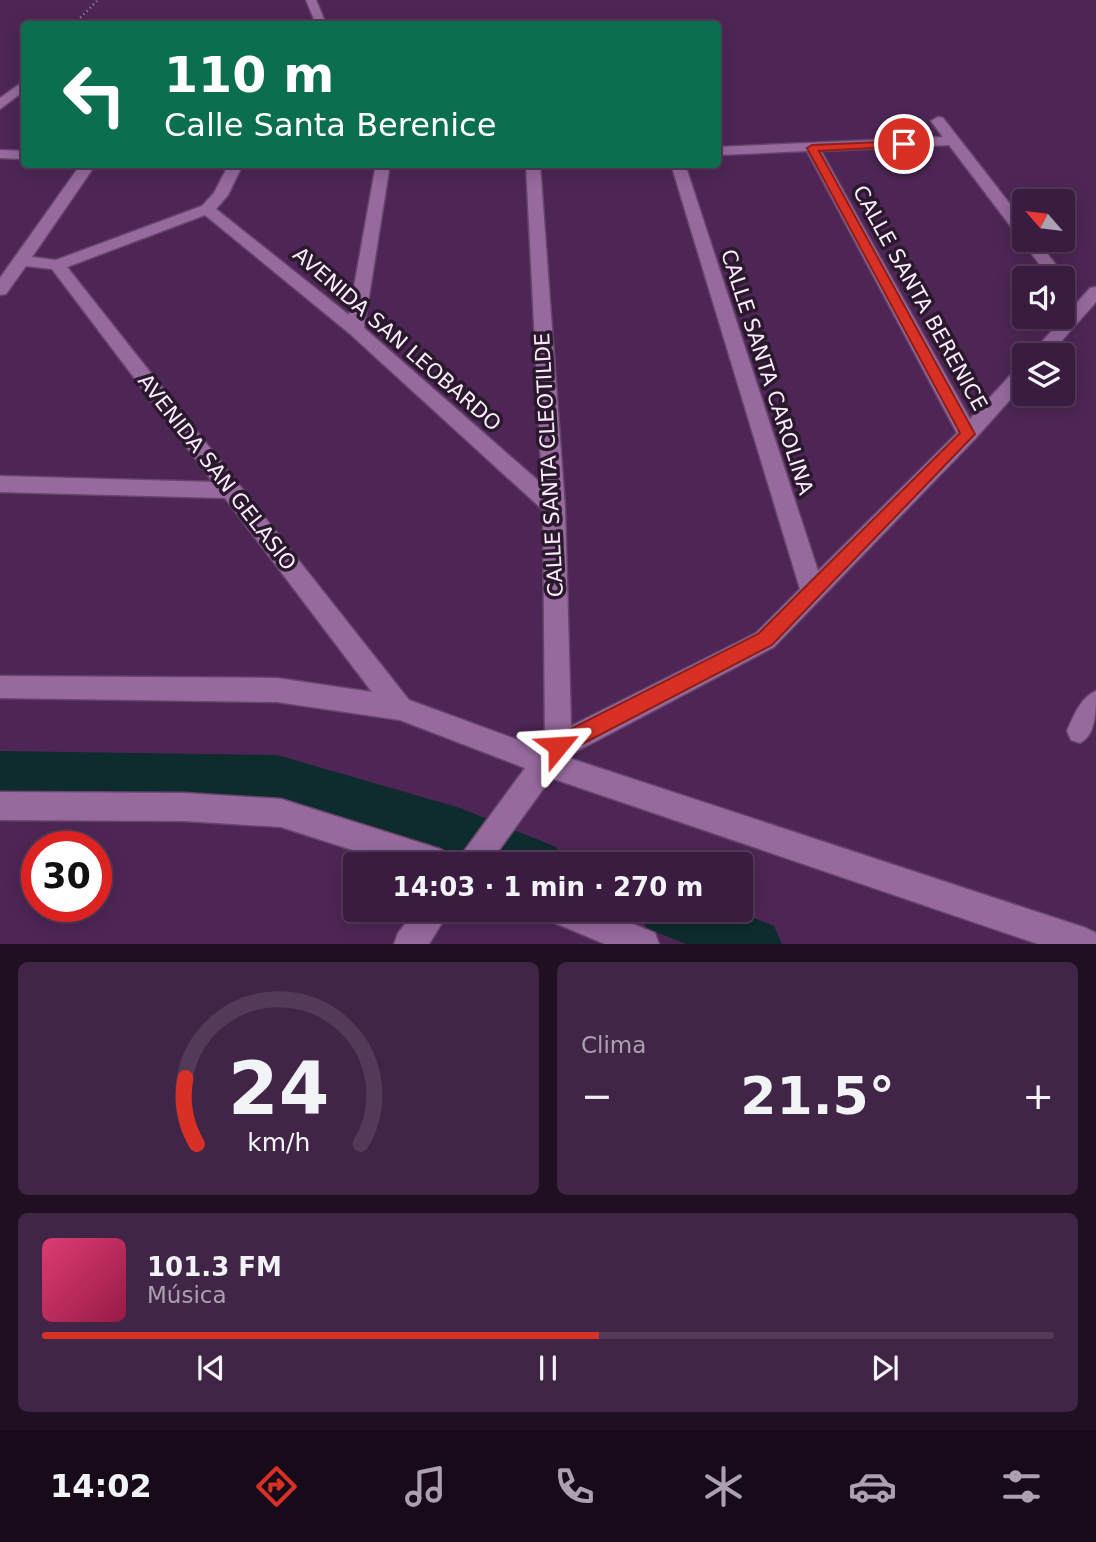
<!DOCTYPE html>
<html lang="es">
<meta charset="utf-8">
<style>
:root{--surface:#3a1c40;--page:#412547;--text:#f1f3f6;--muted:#aba1b1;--line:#543a59;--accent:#d93025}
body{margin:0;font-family:"DejaVu Sans",sans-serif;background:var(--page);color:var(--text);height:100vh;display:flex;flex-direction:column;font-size:26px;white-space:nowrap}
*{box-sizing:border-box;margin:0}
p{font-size:23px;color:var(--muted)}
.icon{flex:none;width:38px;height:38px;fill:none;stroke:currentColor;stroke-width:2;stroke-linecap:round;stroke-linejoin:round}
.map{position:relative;height:944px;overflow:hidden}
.sheet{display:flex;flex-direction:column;gap:18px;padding:18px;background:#200f23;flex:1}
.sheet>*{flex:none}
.hud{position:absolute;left:21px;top:21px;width:700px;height:147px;border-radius:7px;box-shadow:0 4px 18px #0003,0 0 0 2px var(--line);background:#0b6e4f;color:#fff;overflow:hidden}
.needle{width:46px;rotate:298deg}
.controls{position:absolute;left:1012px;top:189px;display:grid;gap:14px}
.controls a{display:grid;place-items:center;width:63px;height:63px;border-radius:7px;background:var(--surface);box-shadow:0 4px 18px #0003,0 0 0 2px var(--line);font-size:35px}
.speed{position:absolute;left:21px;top:831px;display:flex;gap:14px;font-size:35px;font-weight:700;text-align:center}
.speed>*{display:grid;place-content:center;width:91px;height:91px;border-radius:50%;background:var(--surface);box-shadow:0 4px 18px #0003,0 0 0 2px var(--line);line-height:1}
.speed .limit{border:10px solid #d22;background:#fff;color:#111}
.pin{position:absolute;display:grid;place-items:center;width:60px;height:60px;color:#fff;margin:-30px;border:4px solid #fff;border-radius:50%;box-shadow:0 2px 7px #0007}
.me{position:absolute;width:77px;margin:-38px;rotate:63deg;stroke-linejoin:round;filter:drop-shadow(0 0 5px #0008)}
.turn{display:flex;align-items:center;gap:24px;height:147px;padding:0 28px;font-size:32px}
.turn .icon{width:91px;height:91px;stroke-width:2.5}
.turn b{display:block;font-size:49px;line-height:60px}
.big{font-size:52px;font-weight:700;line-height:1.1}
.sheet .tile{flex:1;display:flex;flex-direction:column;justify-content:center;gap:10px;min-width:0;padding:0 24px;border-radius:10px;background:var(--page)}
.sheet .dial{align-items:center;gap:0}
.dial svg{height:182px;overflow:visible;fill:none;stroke:var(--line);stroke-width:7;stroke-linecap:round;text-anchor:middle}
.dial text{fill:var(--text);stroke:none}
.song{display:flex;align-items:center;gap:21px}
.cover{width:84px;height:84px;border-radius:10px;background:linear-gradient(135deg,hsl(340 70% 55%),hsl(340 70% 35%))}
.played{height:7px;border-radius:4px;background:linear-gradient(90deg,var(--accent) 55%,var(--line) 55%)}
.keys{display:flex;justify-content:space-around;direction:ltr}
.heat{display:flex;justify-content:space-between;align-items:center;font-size:38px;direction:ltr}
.sheet .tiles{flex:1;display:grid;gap:18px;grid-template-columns:1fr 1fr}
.tile:last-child{grid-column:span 2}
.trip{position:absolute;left:343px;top:852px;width:410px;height:70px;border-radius:7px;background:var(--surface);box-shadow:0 4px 18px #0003,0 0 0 2px var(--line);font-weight:700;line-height:70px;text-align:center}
.dock{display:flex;height:112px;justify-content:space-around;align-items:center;background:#170b1a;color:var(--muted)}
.dock .icon{width:49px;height:49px}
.dock .current{color:var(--accent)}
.dock b{font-size:32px;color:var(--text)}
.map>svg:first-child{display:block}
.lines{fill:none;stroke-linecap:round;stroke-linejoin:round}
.canal{fill:#0e2b2d;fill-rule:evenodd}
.street-casing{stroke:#67456c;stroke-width:3}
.path{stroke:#a489a9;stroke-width:2.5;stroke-dasharray:1 3.5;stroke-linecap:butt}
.street{fill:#976a9e;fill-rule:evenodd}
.route{fill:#d93025;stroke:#8d1f18;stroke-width:2}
.labels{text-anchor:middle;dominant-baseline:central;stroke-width:7;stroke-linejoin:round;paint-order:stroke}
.street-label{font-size:21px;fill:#faebfc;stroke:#2a182d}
</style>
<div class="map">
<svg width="1096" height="944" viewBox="0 0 1096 944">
<rect width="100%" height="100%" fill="#4e2655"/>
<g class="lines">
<!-- canal -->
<g class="canal">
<polygon points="0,751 277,755 460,808 556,847 564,864 481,864 277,799 0,795"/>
<polygon points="639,910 734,910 774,926 782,944 686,944 646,928"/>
</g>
<defs>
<g id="street">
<polygon points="306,0 316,0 326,24 316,24"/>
<polygon points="24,81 24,91 0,109 0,98"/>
<path d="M938,117L943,118L1024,222V240H1037L1066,278L1064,282L1062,278H1050L1021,240L1023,237L1018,236L949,145L821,151L970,419L1017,368L1024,366V384L975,439L774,647L566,757L1086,928L1096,933V944H1038L551,778L489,864H457L462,854L525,768L400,720L277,702L0,698V676L277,678L372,692L225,498L0,492V476L213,482L52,269L26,266L6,294L0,295V278L81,164H96L32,257L56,260L202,206L214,193L229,164H243L228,195L216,209L349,315L376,164H390L364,328L542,484L526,164H540L565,507L571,726L756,633L800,589L671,164H685L818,571L957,433L807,151L718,155V147L943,137L931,121ZM205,215L349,333L543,510L545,742L540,748L409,700L67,267Z"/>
<polygon points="0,150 24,151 24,159 0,158"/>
<polygon points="1096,287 1096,302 1049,355 1030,355 1090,288"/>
<path d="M1096,691C1096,711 1096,735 1080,743L1071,740L1067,731C1073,717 1081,697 1096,691Z"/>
<polygon points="0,792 184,793 281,799 440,849 450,854 455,864 396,864 281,827 184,821 0,820"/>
<polygon points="416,910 450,910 429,944 394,944 398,933"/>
<polygon points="546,910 599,910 655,933 659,944 605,944 550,921"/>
</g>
</defs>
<!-- street casing -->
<use href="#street" class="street-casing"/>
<!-- path -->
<polyline class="path" points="74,24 98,0"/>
<!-- street -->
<use href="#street" class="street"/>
</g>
<!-- route -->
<polygon class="route" points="904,141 909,144 907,146 819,151 975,434 772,645 565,753 558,755 551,753 548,746 551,739 758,634 960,433 807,148 812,145"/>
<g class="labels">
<!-- street labels -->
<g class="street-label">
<text transform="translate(920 298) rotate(61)">CALLE SANTA BERENICE</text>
<text transform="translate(397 339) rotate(41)">AVENIDA SAN LEOBARDO</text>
<text transform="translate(767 372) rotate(72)">CALLE SANTA CAROLINA</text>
<text transform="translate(549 465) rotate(-93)">CALLE SANTA CLEOTILDE</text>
<text transform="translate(217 472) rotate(52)">AVENIDA SAN GELASIO</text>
</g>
</g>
</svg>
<div class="controls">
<a><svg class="needle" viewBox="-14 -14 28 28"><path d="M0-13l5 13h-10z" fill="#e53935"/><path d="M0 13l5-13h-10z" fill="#aba1b1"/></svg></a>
<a><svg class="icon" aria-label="sound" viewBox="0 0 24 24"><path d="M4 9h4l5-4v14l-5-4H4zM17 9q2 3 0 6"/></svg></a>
<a><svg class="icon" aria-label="layers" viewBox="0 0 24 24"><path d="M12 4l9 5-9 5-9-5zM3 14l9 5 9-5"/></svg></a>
</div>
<div class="speed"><div class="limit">30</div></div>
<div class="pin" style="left:904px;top:144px;background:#d93025"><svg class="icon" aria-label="arrive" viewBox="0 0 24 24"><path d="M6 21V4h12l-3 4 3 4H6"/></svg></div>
<svg class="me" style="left:558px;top:746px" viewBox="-20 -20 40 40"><path d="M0-17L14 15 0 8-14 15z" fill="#d93025" stroke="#fff" stroke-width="4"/></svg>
<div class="trip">14:03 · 1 min · 270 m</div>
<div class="hud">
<div class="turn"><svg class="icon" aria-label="left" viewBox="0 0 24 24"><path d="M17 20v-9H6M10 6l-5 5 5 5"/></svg><div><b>110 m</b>Calle Santa Berenice</div></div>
</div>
</div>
<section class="sheet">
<div class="tiles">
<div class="tile dial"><svg viewBox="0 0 100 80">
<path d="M14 69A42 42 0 1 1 86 69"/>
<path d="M14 69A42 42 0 0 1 9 40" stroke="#d93025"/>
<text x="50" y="56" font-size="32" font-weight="700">24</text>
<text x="50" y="72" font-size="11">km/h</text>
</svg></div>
<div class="tile"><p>Clima</p>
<div class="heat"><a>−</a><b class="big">21.5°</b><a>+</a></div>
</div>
<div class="tile">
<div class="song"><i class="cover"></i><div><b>101.3 FM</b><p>Música</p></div></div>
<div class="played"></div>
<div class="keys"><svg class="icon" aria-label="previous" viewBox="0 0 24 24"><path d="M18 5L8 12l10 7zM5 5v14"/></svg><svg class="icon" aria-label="pause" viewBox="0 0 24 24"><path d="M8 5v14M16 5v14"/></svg><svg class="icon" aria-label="next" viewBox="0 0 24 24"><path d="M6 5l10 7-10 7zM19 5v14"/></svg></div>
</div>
</div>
</section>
<nav class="dock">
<b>14:02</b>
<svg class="icon current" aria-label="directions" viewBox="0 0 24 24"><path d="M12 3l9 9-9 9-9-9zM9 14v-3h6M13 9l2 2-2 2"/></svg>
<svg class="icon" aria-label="music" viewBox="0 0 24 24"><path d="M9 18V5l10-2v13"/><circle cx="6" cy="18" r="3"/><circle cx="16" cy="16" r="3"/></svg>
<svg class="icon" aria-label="phone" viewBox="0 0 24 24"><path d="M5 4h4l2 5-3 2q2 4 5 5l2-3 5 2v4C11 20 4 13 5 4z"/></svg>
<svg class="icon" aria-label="climate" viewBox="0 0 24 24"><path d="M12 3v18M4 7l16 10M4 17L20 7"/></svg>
<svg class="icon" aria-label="car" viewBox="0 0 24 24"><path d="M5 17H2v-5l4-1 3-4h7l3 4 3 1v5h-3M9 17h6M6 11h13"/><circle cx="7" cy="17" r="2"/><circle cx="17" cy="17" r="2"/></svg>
<svg class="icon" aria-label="filters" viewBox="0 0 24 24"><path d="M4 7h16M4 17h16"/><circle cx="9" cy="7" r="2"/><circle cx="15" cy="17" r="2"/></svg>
</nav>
